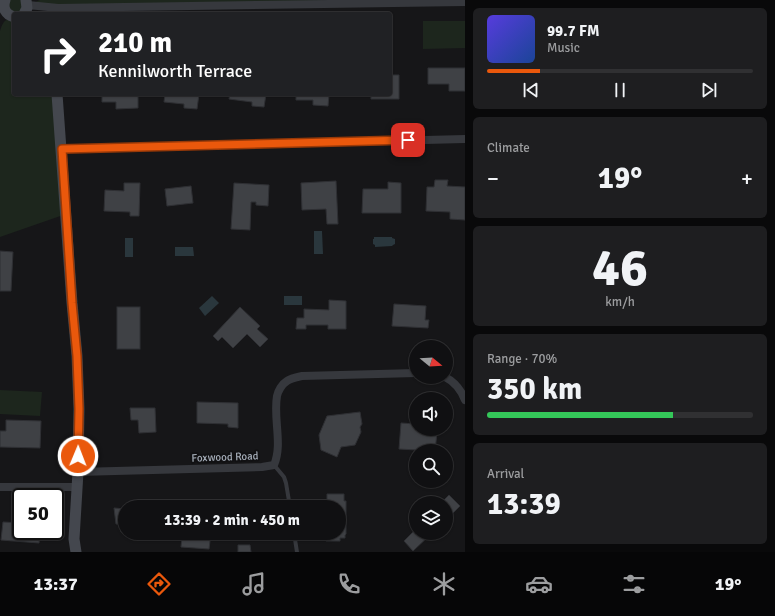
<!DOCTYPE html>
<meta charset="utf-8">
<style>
:root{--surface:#101012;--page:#1e1e20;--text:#f1f3f6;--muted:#9c9d9f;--line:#303032;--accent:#ea580c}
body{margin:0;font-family:Signika,sans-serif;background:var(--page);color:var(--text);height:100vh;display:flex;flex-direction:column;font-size:15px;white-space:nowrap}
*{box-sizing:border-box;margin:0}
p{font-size:13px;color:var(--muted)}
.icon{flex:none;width:22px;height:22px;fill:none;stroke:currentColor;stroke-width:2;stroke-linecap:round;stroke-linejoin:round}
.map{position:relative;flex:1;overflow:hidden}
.side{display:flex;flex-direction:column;gap:8px;padding:8px;background:#09090a;width:310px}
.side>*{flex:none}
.guide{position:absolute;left:12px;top:12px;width:380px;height:84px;border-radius:4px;box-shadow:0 1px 3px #0004,0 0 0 1px var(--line);background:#202124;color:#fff;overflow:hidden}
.needle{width:26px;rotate:108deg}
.tools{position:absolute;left:409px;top:340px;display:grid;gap:8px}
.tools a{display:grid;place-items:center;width:44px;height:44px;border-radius:50%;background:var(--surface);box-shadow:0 1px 3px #0004,0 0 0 1px var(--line);font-size:20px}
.speed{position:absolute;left:12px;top:488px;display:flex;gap:8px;font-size:20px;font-weight:700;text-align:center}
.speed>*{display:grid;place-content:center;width:52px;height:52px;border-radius:50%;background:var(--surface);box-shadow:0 1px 3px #0004,0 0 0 1px var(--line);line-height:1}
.speed .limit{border:2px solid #111;border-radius:6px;background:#fff;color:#111}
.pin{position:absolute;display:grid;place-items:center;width:34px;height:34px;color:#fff;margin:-17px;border-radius:8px;box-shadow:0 2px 6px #0006}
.me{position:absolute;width:44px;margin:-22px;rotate:1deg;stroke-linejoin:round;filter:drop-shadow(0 0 3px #0008)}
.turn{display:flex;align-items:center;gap:14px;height:84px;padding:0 20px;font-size:18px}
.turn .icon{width:52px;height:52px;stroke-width:2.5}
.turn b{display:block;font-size:28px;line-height:34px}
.big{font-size:30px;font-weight:800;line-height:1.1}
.side .widget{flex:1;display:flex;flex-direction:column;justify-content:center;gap:6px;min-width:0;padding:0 14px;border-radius:6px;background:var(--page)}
.side .dial{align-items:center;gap:0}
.dial b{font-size:52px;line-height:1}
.song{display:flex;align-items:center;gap:12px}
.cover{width:48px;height:48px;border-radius:6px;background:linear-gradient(135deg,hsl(250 70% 55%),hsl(220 70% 35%))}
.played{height:4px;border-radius:2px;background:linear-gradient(90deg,var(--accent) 20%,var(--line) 20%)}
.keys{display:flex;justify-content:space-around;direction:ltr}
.heat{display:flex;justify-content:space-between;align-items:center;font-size:22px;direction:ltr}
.charge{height:6px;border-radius:3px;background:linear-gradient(90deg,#34c759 70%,var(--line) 0)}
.trip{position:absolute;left:118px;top:500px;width:228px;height:40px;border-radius:20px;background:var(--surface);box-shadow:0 1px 3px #0004,0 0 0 1px var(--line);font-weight:800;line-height:40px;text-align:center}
.dock{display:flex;height:64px;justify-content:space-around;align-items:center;background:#060607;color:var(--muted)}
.dock .icon{width:28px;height:28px}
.dock .selected{color:var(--accent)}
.dock b{font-size:18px;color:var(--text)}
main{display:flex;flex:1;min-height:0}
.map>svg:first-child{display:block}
.green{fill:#1d261d}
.water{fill:#2a373d}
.building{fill:#3f4145;stroke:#2f3034}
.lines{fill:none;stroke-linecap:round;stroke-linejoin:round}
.lane{stroke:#36383d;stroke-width:4}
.street{stroke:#36383d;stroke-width:8}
.secondary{stroke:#44474e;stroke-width:11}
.route-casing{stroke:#983908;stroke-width:10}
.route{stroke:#ea580c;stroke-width:7}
.labels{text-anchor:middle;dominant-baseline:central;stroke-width:4;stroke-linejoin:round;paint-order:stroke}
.street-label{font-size:11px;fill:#a6aeb9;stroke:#111113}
</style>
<main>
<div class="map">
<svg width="465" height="552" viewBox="0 0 465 552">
<rect width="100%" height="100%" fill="#161618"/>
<!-- green -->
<g class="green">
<polygon points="6,0 25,0 22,14 14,14 14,16"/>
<polygon points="40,0 465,0 29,5"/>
<path d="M14,18V94H57L66,214L0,237V31C3,22 4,19 14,18Z"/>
<polygon points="423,21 465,21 465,48 423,49"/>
<polygon points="0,390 42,392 40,416 0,414"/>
</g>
<!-- water -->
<g class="water">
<polygon points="314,231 322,231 323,254 314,254"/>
<polygon points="374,237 392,237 392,238 395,239 395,244 393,245 392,246 375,247 375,245 373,244 373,239 374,239"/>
<rect x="125" y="238" width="8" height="19"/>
<polygon points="175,247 193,247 194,256 175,256"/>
<polygon points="212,296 219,303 205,316 199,308"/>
<rect x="284" y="296" width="18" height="9"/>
</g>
<!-- building -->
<g class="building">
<polygon points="428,68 465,68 465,91 449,91 449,84 428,84"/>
<polygon points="390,75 399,75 399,99 371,99 371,95 361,95 361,94 390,94"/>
<polygon points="102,94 138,94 138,108 116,109 116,102 102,102"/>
<polygon points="165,94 199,94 197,109 184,108 184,104 164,102"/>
<polygon points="230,94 266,94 264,107 252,106 252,102 229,99"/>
<polygon points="296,94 329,94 328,106 313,105 313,100 296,100"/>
<polygon points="435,180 448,180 447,186 465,187 465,220 450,219 450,212 426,211 427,187 434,187"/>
<polygon points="336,181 338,224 327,224 326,209 302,210 301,183"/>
<polygon points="388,182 401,183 401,213 362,213 363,189 388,189"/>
<polygon points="124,183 140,183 139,216 130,216 130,212 104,211 105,190 124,191"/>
<polygon points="234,183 269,185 268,206 256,205 256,202 251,202 250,230 231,229"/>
<polygon points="191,186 193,203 167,206 165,189"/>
<polygon points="0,251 13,252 11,291 0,291"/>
<polygon points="329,300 346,301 346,329 328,329 328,325 306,325 306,329 296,329 297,318 304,318 304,309 329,310"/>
<polygon points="394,304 426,306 425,320 429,320 428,328 392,326"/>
<rect x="117" y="307" width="23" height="42"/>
<polygon points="240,307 260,326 257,329 268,339 260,347 247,334 233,348 222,337 218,341 213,336"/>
<polygon points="197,402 238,403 238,428 228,427 228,424 197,423"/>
<polygon points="130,408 155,408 156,432 139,433 138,420 131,420"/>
<polygon points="360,412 362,424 360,427 361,432 355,445 341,447 337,457 321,450 319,435 327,416"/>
<polygon points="6,420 41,421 40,448 0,447 0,431 6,431"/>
<polygon points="401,423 416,424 416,429 417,429 417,431 437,432 435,451 399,449"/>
<polygon points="327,494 344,494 344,501 346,501 346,534 345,535 345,538 340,538 340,541 326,541 326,533 339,533 339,507 325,507 325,504 327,504"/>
<polygon points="449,495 460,506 446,520 446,503 441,503"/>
<polygon points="171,505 190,506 190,507 171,507"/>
<polygon points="114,508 125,509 125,532 121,532 121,524 116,524"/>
<polygon points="3,522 21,523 21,531 40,531 39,543 1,540"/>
<polygon points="416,529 416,533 432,533 413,551 404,541"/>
<polygon points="169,533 211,533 209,549 181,547 182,537 168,536"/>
<polygon points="238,545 250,545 251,552 238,552"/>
</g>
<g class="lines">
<!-- lane -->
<g class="lane">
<polyline points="274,465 284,477 286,483 290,507"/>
<polyline points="294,533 297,552"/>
</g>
<!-- street -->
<g class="street">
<polyline points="28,5 58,8 465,2"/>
<polyline points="62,149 465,139"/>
<path d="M445,377C455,382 461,390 465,400"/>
<path d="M78,472L262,467L274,465C283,444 273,419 277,396C278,391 282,384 287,381C291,378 297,377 302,376L416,373"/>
<polyline points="0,487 77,487"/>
</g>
<!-- secondary -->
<g class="secondary">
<path d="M5,0C2,8 6,15 14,17"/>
<polyline points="24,14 27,8 26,0"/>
<polyline points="57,94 72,303 77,356 79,409 78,472 74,539 76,552"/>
</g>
</g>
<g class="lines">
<defs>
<polyline id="route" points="78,456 79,409 77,356 72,303 62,149 408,140"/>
</defs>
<!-- route casing -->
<use href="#route" class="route-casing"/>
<!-- route -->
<use href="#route" class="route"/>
</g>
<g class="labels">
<!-- street labels -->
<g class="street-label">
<text transform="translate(225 457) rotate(-2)">Foxwood Road</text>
</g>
</g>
</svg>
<div class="tools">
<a><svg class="needle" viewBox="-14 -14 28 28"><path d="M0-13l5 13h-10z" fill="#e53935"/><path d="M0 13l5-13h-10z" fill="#9c9d9f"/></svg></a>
<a><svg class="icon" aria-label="sound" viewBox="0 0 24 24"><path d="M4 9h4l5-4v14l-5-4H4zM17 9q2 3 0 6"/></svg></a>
<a><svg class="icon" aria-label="search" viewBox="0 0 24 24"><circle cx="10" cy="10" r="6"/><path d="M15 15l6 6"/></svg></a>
<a><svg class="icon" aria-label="layers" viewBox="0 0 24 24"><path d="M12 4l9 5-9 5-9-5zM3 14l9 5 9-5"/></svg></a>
</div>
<div class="speed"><div class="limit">50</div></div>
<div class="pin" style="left:408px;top:140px;background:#d93025"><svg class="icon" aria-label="arrive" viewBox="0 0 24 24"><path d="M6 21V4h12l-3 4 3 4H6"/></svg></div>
<svg class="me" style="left:78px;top:456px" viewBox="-20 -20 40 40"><circle r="17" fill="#ea580c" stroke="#fff" stroke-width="3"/><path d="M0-11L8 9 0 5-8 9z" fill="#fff"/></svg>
<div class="trip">13:39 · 2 min · 450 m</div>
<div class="guide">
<div class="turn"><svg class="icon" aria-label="right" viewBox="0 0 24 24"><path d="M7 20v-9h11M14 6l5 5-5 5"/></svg><div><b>210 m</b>Kennilworth Terrace</div></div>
</div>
</div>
<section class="side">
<div class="widget">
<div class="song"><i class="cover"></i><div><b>99.7 FM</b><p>Music</p></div></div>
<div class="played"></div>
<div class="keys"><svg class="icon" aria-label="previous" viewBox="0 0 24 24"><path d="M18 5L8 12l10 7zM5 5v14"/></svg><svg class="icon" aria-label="pause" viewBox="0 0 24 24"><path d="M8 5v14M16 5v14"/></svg><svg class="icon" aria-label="next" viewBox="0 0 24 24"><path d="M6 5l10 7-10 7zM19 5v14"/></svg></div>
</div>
<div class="widget"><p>Climate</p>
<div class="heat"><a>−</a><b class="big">19°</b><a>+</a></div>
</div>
<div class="widget dial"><b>46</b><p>km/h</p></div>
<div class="widget"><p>Range · 70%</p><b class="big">350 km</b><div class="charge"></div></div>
<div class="widget"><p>Arrival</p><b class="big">13:39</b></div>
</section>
</main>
<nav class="dock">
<b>13:37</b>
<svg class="icon selected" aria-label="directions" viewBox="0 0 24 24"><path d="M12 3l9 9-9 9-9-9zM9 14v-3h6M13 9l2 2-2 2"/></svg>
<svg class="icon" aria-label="music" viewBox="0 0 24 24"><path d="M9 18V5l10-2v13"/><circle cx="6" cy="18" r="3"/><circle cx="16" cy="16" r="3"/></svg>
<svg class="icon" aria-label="phone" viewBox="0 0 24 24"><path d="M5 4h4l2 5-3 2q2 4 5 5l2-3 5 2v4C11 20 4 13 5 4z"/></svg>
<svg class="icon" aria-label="climate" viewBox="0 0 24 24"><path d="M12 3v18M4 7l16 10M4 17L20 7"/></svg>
<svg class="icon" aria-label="car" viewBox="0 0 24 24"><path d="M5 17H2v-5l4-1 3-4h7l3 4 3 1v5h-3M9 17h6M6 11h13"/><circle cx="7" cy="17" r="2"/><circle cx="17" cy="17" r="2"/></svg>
<svg class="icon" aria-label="filters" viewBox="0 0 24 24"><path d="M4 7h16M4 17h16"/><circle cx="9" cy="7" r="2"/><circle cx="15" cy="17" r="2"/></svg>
<b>19°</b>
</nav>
